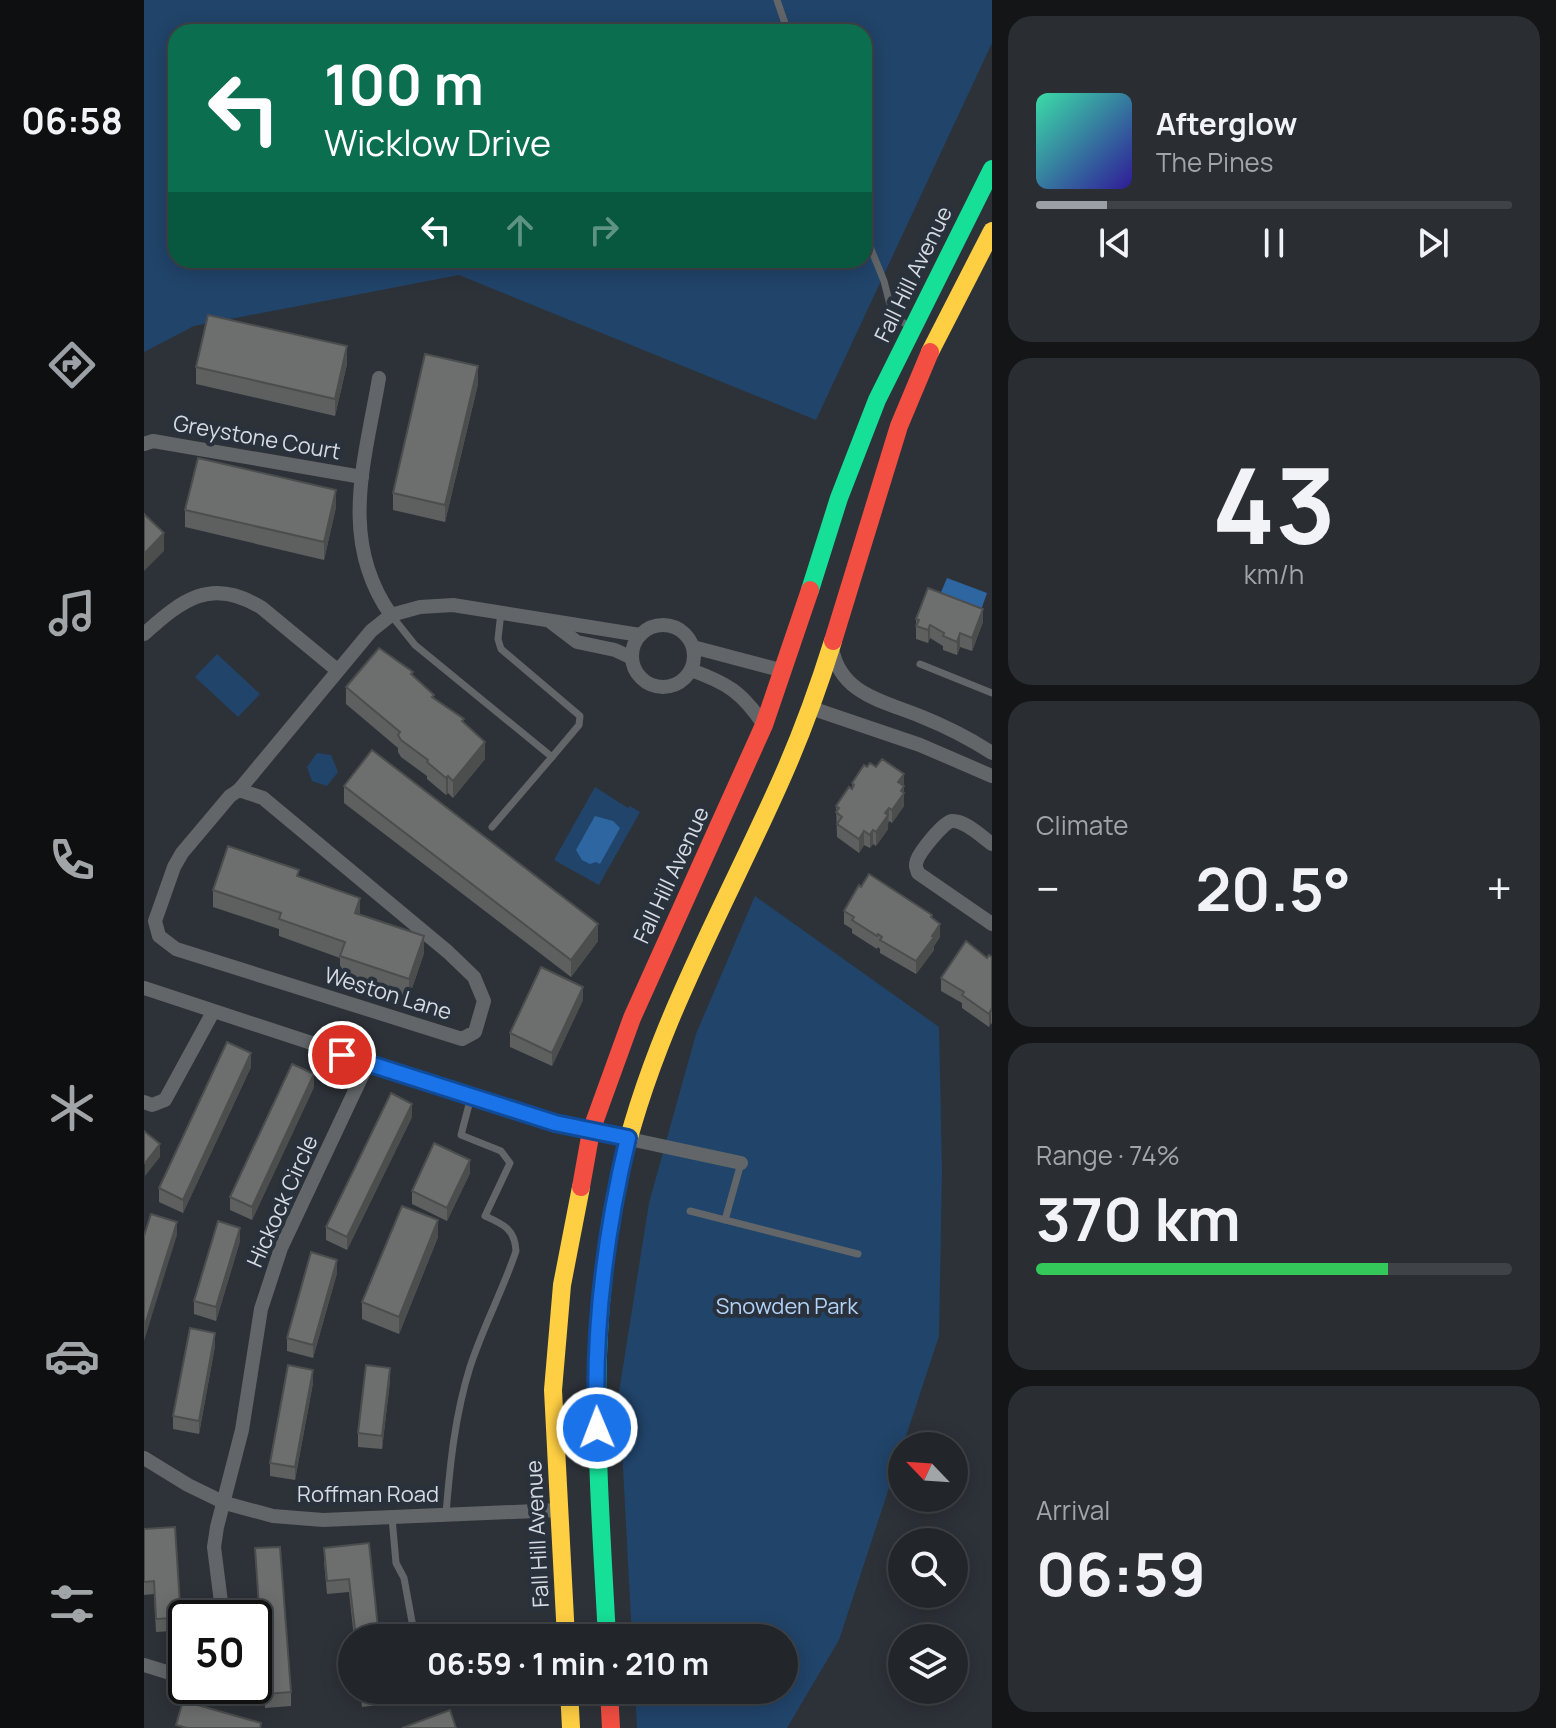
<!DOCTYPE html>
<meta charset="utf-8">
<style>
:root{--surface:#22262a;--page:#2a2e32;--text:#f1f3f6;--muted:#a2a5a8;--line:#3f4347;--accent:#9ba0a6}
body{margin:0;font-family:Manrope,sans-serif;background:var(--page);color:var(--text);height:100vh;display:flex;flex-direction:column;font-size:30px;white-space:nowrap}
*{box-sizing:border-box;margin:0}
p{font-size:26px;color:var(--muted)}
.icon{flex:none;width:44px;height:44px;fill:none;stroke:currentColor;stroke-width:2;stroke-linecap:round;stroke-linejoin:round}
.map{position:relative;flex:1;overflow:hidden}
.panel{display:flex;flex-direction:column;gap:16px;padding:16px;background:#131517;width:564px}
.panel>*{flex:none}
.banner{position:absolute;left:24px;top:24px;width:704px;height:244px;border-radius:24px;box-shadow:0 4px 20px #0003,0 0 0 2px var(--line);background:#0b6e4f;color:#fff;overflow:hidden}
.needle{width:52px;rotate:295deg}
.tools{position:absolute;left:744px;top:1432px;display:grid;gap:16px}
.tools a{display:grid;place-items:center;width:80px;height:80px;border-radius:50%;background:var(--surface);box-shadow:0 4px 20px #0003,0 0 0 2px var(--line);font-size:40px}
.speed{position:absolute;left:24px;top:1600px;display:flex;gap:16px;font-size:40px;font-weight:700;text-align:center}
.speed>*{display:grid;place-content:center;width:104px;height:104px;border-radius:50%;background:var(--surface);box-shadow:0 4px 20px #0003,0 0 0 2px var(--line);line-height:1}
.speed .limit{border:4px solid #111;border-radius:12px;background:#fff;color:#111}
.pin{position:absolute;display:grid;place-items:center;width:68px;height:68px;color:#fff;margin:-34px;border:4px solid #fff;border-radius:50%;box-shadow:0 2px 8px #0007}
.me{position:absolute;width:88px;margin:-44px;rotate:359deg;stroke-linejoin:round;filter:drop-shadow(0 0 6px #0008)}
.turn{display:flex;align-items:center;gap:28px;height:168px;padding:0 24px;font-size:36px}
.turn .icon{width:104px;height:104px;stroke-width:2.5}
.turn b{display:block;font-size:56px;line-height:68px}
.lanes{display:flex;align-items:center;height:76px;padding:0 24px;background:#0003;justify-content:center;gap:40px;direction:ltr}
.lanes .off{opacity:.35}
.big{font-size:60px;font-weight:700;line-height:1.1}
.panel .widget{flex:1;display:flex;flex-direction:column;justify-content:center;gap:12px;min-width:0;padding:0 28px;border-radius:24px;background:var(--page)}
.panel .dial{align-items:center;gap:0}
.dial b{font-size:104px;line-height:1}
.song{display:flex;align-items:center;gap:24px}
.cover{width:96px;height:96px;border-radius:12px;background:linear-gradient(135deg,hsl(160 70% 55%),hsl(250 70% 35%))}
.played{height:8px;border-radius:4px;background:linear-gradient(90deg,var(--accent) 15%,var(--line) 15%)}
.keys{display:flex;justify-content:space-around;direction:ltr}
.heat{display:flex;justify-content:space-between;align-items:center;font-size:44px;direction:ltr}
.charge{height:12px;border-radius:6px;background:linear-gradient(90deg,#34c759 74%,var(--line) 0)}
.trip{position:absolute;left:194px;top:1624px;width:460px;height:80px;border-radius:40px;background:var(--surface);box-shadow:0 4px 20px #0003,0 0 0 2px var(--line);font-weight:700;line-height:80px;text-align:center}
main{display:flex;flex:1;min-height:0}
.menu{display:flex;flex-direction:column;width:144px;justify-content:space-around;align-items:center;background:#0e0f11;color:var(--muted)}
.menu .icon{width:56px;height:56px}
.menu .current{color:var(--accent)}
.menu b{font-size:36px;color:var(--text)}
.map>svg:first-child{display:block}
.green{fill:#21446a;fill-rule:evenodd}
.water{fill:#2e66a2}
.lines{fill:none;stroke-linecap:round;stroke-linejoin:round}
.lane{stroke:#636668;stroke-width:7}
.street{stroke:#636668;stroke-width:14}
.fast{stroke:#16e098;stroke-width:18}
.slow{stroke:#ffcf43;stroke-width:18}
.jam{stroke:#f24e42;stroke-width:18}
.wall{fill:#5e5f5f}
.shaded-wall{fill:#4c4e4e}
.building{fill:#6d6f6f;stroke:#4c4e4e;stroke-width:2}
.route-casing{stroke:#114b97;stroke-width:20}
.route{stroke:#1a73e8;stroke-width:14}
.labels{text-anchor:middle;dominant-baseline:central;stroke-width:8;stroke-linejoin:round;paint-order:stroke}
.street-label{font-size:22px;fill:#d6dbe2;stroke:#29323c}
.park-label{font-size:22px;fill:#b3d2f7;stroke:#29323c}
</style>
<main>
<nav class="menu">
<b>06:58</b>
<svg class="icon current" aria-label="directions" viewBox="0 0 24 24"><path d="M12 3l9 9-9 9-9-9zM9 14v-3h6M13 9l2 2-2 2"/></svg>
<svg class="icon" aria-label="music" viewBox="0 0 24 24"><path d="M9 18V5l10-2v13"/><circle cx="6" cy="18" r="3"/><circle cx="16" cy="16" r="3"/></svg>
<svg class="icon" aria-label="phone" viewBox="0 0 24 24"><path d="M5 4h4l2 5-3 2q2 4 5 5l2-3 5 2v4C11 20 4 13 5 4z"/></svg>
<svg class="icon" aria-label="climate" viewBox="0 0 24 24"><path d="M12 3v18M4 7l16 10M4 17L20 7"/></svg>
<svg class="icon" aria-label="car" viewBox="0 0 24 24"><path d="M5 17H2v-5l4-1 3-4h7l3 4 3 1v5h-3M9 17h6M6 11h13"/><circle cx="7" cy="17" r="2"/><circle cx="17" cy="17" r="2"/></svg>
<svg class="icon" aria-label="filters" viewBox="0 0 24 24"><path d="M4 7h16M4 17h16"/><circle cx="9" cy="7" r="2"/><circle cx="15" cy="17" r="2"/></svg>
</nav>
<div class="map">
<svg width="848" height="1728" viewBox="0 0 848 1728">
<rect width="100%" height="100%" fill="#2d3238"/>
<!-- green -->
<g class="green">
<path d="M0,0H848V43L672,420L315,275L50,326L0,352ZM32,32H720V260H32Z"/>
<polygon points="73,654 116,694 94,717 51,677"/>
<polygon points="173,753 187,755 194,772 183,786 168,781 163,767"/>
<polygon points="451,787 484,808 486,806 496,812 455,885 410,860"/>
<polygon points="611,896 795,1027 798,1171 795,1336 695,1640 643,1728 493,1728 491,1690 640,1690 640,1638 488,1638 475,1392 505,1203 552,1034"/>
</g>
<!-- water -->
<g class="water">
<polygon points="803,578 843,593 836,613 795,597"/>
<polygon points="451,816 469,821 476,828 456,864 452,862 446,864 438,860 432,850"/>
</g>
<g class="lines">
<!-- lane -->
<g class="lane">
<polyline points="633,0 644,32"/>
<polyline points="720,232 740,281 748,313 753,319 767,327"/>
<polyline points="247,615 271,645 408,757 435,725 436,716 357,649 354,639 357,612"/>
<polyline points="776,664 848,693"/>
<polyline points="348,827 408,757"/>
<polyline points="546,1211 714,1254"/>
<polyline points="581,1220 597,1163"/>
<path d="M302,1514C306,1464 311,1415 326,1367C339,1327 359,1290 372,1251C371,1229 359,1224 341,1216L366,1163L357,1151L317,1135L327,1097"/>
<polyline points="248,1518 252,1563 260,1578 271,1638"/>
<polyline points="280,1690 281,1692"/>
</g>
<!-- street -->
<g class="street">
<path d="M235,378C221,461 194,540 247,615"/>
<polyline points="0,444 9,441 218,477"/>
<polyline points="408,623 433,642 471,650 488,658"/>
<circle cx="519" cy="656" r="31"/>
<path d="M0,634C38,600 67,576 118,608L193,670"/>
<polyline points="549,647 640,671"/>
<path d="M688,648C696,694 739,701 776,716C801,726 825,738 848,753"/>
<path d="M547,670C583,683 598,692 620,725"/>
<polyline points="667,708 776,745 848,776"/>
<polygon points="95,790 119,798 304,952 330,977 340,1001 331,1032 318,1039 32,949 15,936 11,921 30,867 38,853 86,796"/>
<polyline points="95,790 227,631 247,615 276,607 309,605 496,635"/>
<path d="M848,844C838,837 821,820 808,821C799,822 776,852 773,860C771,867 772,866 774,873L848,924"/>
<polyline points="0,988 411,1123 597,1163"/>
<polyline points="0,1102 8,1105 21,1100 69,1012"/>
<polyline points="0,1458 44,1485 81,1503 129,1516 179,1520 415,1510"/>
<polyline points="79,1618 70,1547 73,1527 98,1430 117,1309 137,1248 224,1063"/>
<polyline points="0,1665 42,1678"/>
</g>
<!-- fast -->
<g class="fast">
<polyline points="666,590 695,498 733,400 848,169"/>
<path d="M463,1638C455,1481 441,1334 475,1178"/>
</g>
<!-- slow -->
<g class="slow">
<polyline points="786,352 848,231"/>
<path d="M475,1178C505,1039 575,918 633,789C655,741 673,692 689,641"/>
<polyline points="422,1638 409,1390 418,1285 437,1187"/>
<polyline points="425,1690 427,1728"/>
</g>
<!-- jam -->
<g class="jam">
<polyline points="689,641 755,426 786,352"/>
<polyline points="437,1187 447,1131 488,1018 620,725 666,590"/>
<polyline points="465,1690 467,1728"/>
</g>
</g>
<!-- wall -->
<g class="wall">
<polygon points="203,364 191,416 52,384 52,367"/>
<polygon points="334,384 301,522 249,510 249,493"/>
<polygon points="192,507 180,560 41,527 41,510"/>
<polygon points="772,619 839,622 828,651 816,647 813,655 799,650 799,646 786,638 784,643 772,639"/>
<polygon points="269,676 290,699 320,723 341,759 309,798 304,793 302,795 283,779 283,776 257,757 254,752 254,748 202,704 202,687"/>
<polygon points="723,767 732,767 760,774 760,806 748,823 745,821 744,823 744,829 732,846 729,844 726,848 720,845 715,853 693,837 692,806 708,789 708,783"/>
<polygon points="200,786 454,941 427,977 200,803"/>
<polygon points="155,877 280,953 265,997 196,973 196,958 135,936 135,929 69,907 69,890"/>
<polygon points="700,911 788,918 796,937 790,946 790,950 772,974 736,953 736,949 734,947 733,949 708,933 708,929 700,924"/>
<polygon points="848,957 848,1024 847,1023 845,1027 818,1008 818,1003 797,991 797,978"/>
<polygon points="439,1000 408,1066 366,1047 366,1033"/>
<polygon points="107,1067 39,1213 15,1202 15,1188"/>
<polygon points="170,1087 108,1220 86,1210 86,1197"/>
<polygon points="268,1117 203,1250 182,1240 182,1227"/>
<polygon points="326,1173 303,1221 268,1204 268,1191"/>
<polygon points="294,1237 255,1334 218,1319 218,1302"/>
<polygon points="96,1241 72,1321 50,1314 50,1301"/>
<polygon points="193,1273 169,1358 143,1351 143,1338"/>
<polygon points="71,1346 55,1434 29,1429 29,1416"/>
<polygon points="246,1381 238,1449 214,1447 214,1433"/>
<polygon points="169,1383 151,1480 126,1476 126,1463"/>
<polygon points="0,1529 37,1621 37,1634 30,1635 29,1631 12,1632 10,1594 0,1595"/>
<polygon points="225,1543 235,1638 210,1638 205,1592 183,1594 180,1562 180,1548"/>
<polygon points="111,1548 147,1692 147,1706 121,1708"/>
<polygon points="216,1690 241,1690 241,1704 218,1707"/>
</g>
<!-- shaded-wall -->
<g class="shaded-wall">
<polygon points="203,346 203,364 191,416 191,399"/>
<polygon points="334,366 334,384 301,522 301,505"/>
<polygon points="192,490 192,507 180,560 180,542"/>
<polygon points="20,533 20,551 0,571 0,554"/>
<polygon points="839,609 839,622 828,651 828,638"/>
<polygon points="786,625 786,638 784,643 784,630"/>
<polygon points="816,633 816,647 813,655 813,642"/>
<polygon points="341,742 341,759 309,798 309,781"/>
<polygon points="760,774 760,806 748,823 748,810 754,782"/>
<polygon points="304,776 304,793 302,795 302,778"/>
<polygon points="745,808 744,829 732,846 732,832"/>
<polygon points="729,830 729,844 726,848 726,835"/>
<polygon points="720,831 720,845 715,853 715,839"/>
<polygon points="216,898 216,915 211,913"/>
<polygon points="454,924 454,941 427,977 427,960"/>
<polygon points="796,924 796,937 790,946 790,950 772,974 772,961"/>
<polygon points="280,936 280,953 265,997 265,979"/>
<polygon points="439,987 439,1000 408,1066 408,1053"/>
<polygon points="847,1010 847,1023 845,1027 845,1014"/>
<polygon points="107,1053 107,1067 39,1213 39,1200"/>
<polygon points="170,1074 170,1087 108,1220 108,1207"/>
<polygon points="268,1104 268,1117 203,1250 203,1237"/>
<polygon points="16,1144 16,1157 1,1176 1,1163"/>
<polygon points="326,1160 326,1173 303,1221 303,1208"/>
<polygon points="294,1220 294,1237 255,1334 255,1317"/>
<polygon points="33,1222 33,1235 0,1341 0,1328"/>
<polygon points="96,1228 96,1241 72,1321 72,1307"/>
<polygon points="193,1260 193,1273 169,1358 169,1345"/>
<polygon points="71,1333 71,1346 55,1434 55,1421"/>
<polygon points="246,1368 246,1381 238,1449 238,1436"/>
<polygon points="169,1370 169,1383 151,1480 151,1467"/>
</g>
<!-- building -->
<g class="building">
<polygon points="64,315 203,346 191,399 52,367"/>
<polygon points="281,354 334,366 301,505 249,493"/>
<polygon points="54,458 192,490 180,542 41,510"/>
<polygon points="0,514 20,533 0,554"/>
<polygon points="784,588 839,609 828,638 816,633 813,642 799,636 800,633 786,625 784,630 772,626 775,620 772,619"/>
<polygon points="235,648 269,672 267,674 290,695 288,697 320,719 318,721 341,742 309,781 304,776 302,778 283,762 284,760 257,740 254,735 256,732 202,687"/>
<polygon points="228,750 454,924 427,960 200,786"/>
<polygon points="738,759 760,774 754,782 760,786 757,791 760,793 748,810 745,808 741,813 744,815 732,832 729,830 726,835 720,831 715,839 693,824 698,817 692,812 695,808 692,806 705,787 708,789 710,785 708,783 720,765 723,767 726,763 732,767"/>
<polygon points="84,846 155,870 153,876 216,898 211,913 280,936 265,979 196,956 201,942 135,919 137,913 69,890"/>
<polygon points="725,874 788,915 787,917 796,924 788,936 790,937 772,961 736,940 738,937 734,934 733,936 708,920 710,917 700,911 715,885 717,887"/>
<polygon points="822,941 843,958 845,955 848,957 848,1011 847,1010 845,1014 818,995 820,992 797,978"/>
<polygon points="397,967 439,987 408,1053 366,1033"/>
<polygon points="83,1042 107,1053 39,1200 15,1188"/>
<polygon points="148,1064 170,1074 108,1207 86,1197"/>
<polygon points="247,1093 268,1104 203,1237 182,1227"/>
<polygon points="0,1131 16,1144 1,1163 0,1162"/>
<polygon points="290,1143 326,1160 303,1208 268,1191"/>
<polygon points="258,1206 294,1220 255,1317 218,1302"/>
<polygon points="7,1214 33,1222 0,1328 0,1236"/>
<polygon points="74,1221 96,1228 72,1307 50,1301"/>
<polygon points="167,1252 193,1260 169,1345 143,1338"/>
<polygon points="46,1328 71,1333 55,1421 29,1416"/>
<polygon points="144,1365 169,1370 151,1467 126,1463"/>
<polygon points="222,1365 246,1368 238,1436 214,1433"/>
<polygon points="31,1527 37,1621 30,1621 29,1618 12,1619 10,1581 0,1582 0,1529"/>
<polygon points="225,1543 235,1638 212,1638 205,1579 183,1581 180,1548"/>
<polygon points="136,1547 147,1692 121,1694 111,1548"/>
<polygon points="217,1690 241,1690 218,1693"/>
<polygon points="39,1701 117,1723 116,1728 43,1728 32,1725"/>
<polygon points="306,1710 312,1728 258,1728"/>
</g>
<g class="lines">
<defs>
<path id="route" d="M198,1055L411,1123L484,1138C461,1234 449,1330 453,1428"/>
</defs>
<!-- route casing -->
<use href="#route" class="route-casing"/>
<!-- route -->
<use href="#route" class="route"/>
</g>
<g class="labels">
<!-- street labels -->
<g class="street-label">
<text transform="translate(769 274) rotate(-64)">Fall Hill Avenue</text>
<text transform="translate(113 437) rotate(10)">Greystone Court</text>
<text transform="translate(527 875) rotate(-65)">Fall Hill Avenue</text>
<text transform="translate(244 993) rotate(17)">Weston Lane</text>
<text transform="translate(138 1201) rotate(-66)">Hickock Circle</text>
<text x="224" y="1494">Roffman Road</text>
<text transform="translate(393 1534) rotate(-93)">Fall Hill Avenue</text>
</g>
<!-- park labels -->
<g class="park-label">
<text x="643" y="1306">Snowden Park</text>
</g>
</g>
</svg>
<div class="tools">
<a><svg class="needle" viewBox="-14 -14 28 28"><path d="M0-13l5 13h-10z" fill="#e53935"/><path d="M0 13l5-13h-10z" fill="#a2a5a8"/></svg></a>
<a><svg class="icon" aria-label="search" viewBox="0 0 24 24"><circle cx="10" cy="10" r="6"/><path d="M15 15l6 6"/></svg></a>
<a><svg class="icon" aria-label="layers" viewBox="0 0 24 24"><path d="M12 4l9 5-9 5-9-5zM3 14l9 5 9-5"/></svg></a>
</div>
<div class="speed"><div class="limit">50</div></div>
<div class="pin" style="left:198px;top:1055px;background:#d93025"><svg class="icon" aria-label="arrive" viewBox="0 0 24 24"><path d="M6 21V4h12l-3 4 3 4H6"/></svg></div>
<svg class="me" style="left:453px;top:1428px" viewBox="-20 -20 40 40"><circle r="17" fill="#1a73e8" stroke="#fff" stroke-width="3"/><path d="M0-11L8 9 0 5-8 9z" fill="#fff"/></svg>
<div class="trip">06:59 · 1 min · 210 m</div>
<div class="banner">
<div class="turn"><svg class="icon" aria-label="left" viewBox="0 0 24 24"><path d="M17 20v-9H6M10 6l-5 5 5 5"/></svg><div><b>100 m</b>Wicklow Drive</div></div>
<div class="lanes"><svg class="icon" aria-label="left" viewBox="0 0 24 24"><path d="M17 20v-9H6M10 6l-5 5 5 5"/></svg><svg class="icon off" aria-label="ahead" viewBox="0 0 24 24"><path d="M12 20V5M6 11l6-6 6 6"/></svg><svg class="icon off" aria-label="right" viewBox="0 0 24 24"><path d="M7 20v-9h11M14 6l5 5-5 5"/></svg></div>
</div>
</div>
<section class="panel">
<div class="widget">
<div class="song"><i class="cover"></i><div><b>Afterglow</b><p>The Pines</p></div></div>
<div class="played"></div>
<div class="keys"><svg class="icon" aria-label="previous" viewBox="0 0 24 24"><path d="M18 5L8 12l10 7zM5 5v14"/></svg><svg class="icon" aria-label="pause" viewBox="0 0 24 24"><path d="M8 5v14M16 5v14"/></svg><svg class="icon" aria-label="next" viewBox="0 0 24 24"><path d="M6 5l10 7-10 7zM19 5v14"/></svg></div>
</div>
<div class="widget dial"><b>43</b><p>km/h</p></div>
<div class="widget"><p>Climate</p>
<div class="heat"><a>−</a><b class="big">20.5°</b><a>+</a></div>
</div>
<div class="widget"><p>Range · 74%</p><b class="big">370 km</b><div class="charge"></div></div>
<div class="widget"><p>Arrival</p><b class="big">06:59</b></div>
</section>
</main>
